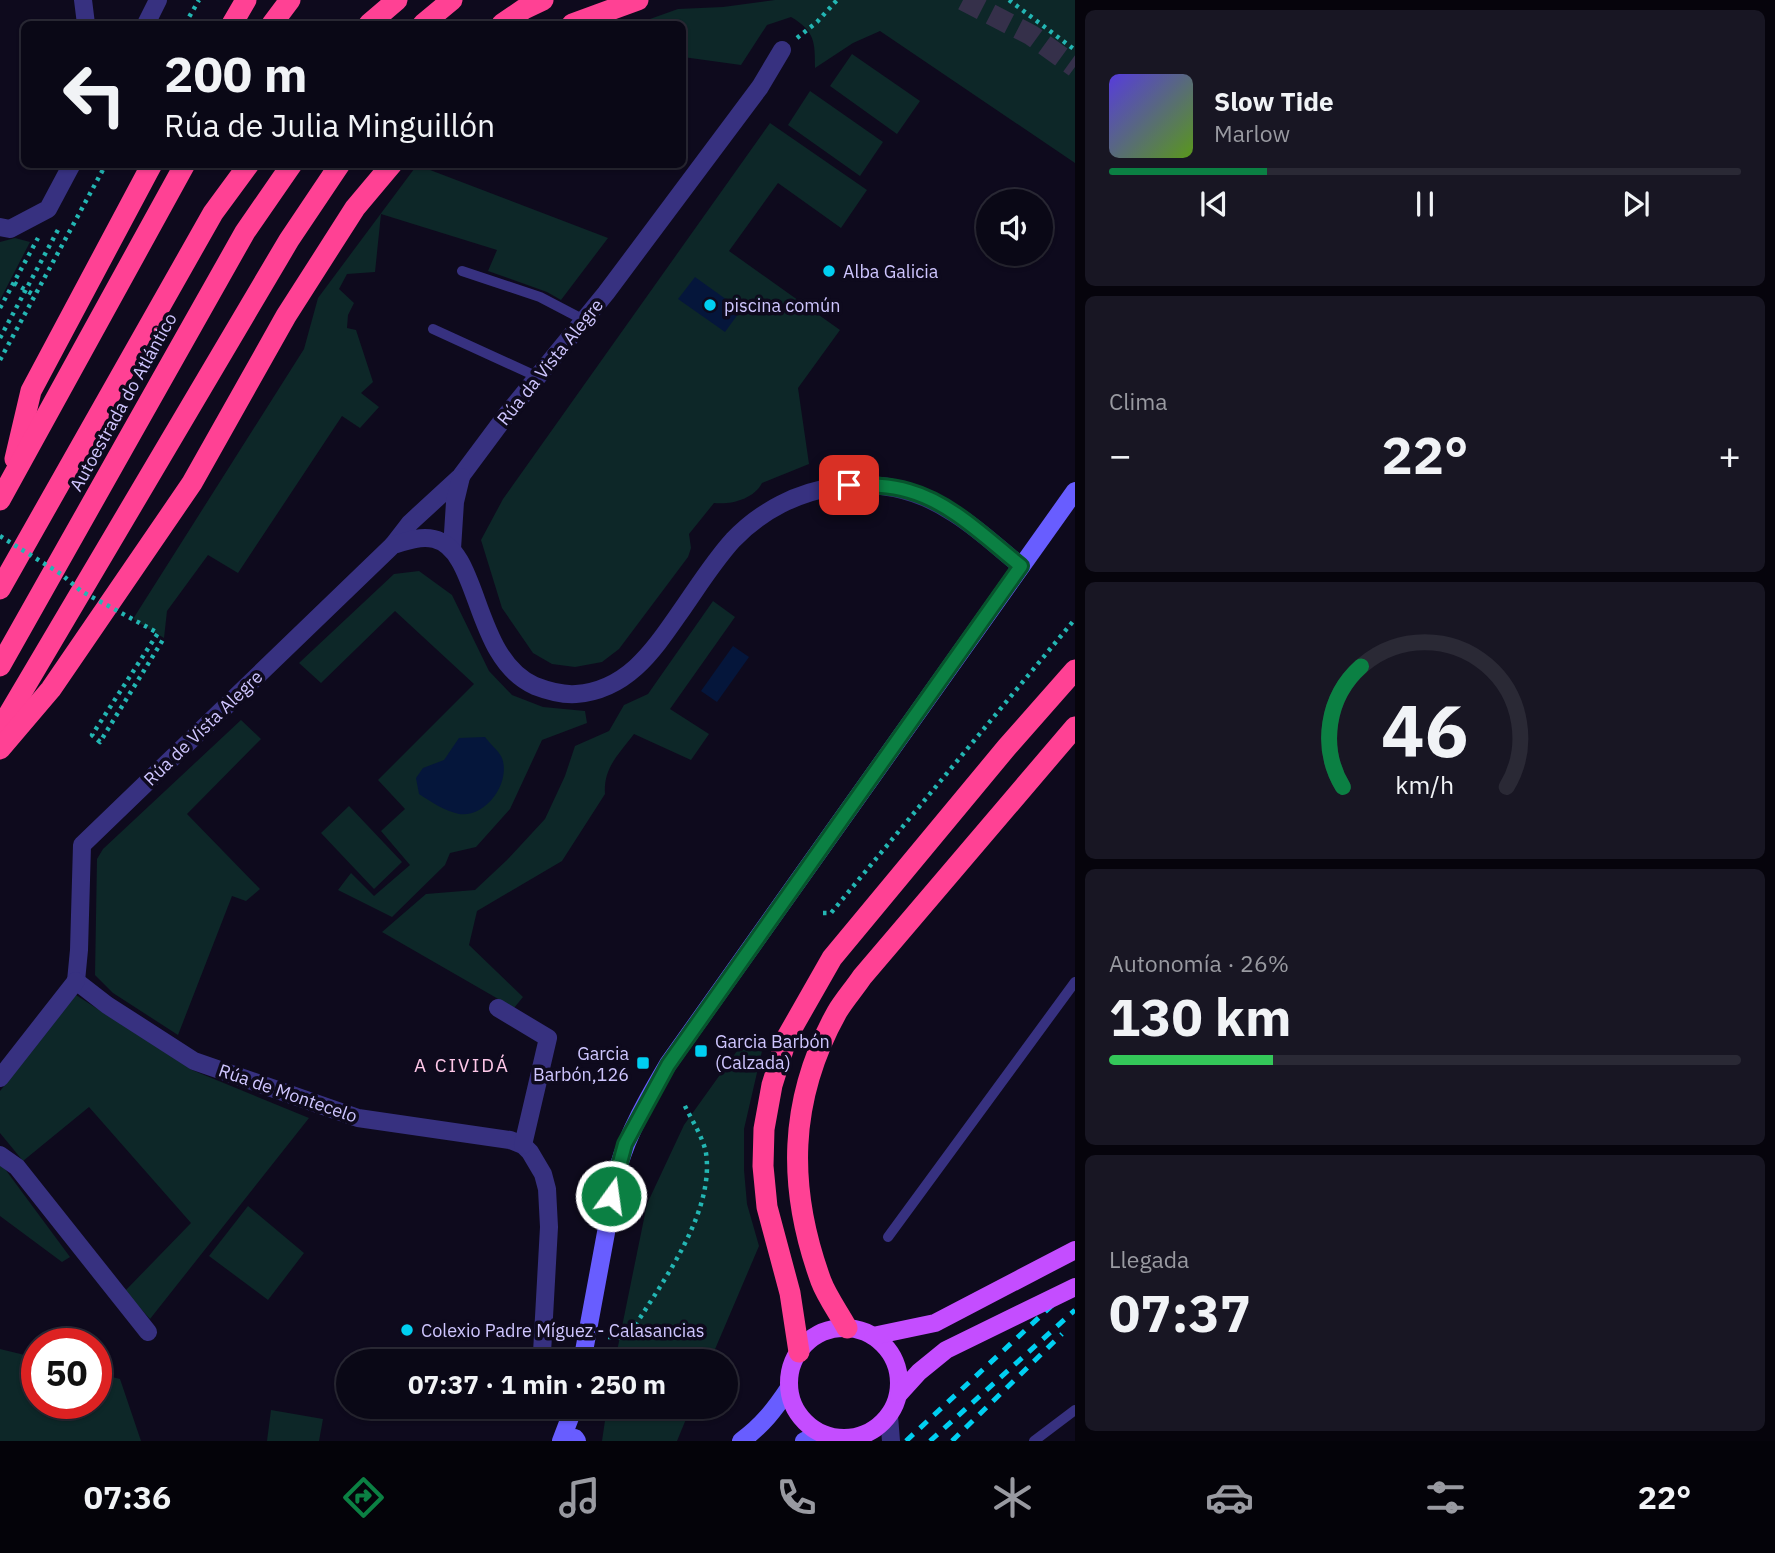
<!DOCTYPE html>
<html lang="es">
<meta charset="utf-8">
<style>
:root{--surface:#0a0816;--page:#181623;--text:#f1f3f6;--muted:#999aa1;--line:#2a2935;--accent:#0b8043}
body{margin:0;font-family:"IBM Plex Sans",sans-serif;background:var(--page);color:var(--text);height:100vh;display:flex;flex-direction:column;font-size:26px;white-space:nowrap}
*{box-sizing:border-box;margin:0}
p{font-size:23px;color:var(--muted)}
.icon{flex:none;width:38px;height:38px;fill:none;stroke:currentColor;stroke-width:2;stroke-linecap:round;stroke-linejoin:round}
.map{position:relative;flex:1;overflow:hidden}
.side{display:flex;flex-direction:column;gap:10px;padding:10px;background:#06040c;width:700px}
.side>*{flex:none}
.guide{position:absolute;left:21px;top:21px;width:665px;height:147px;border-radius:10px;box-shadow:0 2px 5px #0004,0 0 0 2px var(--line);background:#0a0816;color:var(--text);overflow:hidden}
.buttons{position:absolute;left:976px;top:189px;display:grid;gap:14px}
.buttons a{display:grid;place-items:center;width:77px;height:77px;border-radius:50%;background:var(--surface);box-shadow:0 2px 5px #0004,0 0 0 2px var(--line);font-size:35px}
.speed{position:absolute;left:21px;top:1328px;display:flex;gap:14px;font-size:35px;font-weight:700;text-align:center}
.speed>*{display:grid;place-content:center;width:91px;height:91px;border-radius:50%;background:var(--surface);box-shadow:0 2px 5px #0004,0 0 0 2px var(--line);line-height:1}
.speed .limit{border:10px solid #d22;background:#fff;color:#111}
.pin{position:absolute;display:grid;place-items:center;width:60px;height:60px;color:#fff;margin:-30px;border-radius:14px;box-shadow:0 4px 10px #0006}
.me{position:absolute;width:77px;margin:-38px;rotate:14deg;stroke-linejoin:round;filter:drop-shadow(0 0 5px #0008)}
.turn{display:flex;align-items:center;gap:24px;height:147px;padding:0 28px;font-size:32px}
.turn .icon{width:91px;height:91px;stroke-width:2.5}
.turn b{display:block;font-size:49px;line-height:60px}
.big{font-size:52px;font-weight:700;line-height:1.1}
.side .tile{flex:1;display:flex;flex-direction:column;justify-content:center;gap:10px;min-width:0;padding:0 24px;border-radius:10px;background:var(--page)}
.side .dial{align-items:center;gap:0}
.dial svg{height:182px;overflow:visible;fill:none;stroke:var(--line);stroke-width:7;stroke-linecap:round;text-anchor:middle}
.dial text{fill:var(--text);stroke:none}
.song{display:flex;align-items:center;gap:21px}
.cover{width:84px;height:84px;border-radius:10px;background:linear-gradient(135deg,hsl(250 70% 55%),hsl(90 70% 35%))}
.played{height:7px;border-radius:4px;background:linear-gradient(90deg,var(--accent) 25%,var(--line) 25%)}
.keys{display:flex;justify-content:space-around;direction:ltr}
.heat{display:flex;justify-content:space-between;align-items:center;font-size:38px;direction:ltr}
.charge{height:10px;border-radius:5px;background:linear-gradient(90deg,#34c759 26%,var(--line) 0)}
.trip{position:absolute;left:336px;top:1349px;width:402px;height:70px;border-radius:35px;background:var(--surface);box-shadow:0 2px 5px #0004,0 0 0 2px var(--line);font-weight:700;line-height:70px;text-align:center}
.menu{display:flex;height:112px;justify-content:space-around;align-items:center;background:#040309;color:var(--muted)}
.menu .icon{width:49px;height:49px}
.menu .current{color:var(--accent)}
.menu b{font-size:32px;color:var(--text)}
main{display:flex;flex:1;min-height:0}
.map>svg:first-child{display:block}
.green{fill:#0d2728}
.water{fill:#05163b}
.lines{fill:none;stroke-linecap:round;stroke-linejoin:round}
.motorway-tunnel{stroke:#35304a;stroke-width:21;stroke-dasharray:21 10;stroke-linecap:butt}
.path{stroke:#23b6b3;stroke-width:4.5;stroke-dasharray:3.5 5;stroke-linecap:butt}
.service{stroke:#373180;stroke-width:10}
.minor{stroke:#373180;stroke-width:18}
.tertiary{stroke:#373180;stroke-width:18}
.secondary{stroke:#685dff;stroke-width:18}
.primary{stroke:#c44dff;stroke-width:18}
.motorway{stroke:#ff4194;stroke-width:21}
.rail{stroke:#00cff1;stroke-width:5;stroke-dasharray:10 9;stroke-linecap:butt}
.path-bridge{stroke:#23b6b3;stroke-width:4.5;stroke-dasharray:3.5 5;stroke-linecap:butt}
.primary-bridge{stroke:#c44dff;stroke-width:18}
.route-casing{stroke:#07532c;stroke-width:18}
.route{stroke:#0b8043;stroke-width:12}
.poi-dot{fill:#00cff1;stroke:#0e0a1d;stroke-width:2.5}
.labels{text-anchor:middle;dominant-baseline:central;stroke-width:7;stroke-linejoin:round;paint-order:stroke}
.poi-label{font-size:18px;fill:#cfc6ff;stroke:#0e0a1d;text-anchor:start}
.street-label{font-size:18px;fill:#cfc6ff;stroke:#0e0a1d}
.neighbourhood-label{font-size:19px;letter-spacing:2px;fill:#ffc8e9;stroke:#0e0a1d}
</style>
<main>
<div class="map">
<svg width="1075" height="1441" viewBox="0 0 1075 1441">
<rect width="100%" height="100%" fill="#0e0a1d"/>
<!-- green -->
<g class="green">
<path d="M775,0H1075V163L880,31L853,43L815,68C815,42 815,31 791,17L767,25L741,65L683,57L682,24H636L678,9L723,7Z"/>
<polygon points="852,54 920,101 897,134 830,86"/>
<polygon points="810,91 883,142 860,176 788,125"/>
<path d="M770,123L867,190L841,228L778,183L729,251L840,330L798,388L809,464L762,483C754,499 731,505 714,503L689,534L691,548L688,557L619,649L602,662L575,667L552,664L533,653L502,608L481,540L503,499Z"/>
<polygon points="417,165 608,238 561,300 547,292 488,271 497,250 381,214 375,272 347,274 339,289 354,303 348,315 347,328 356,330 373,382 361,393 379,407 360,428 342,416 238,573 208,555 167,611 164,638 133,619 304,349 318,298"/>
<polygon points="15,238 30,242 0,300 0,242"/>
<polygon points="419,571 452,595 489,671 512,695 543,707 585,711 587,723 542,740 510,809 476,847 450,853 445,865 392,917 338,890 351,873 374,896 410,865 381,831 405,809 378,780 474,684 395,611 321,683 299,663 394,574"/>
<path d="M713,601L735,617L670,709L709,734L691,760L634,734C619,754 603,768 605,794L562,861L477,911L469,945L523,997L514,1008L382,932L426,894L475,890L507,860L545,819L565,776L575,746L609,731L624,705L648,694Z"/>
<polygon points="241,720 261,739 187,814 260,889 246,901 232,896 178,1035 113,993 95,975 97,859 103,849"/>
<polygon points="349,806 402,862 374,889 321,833"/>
<polygon points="76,995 192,1070 309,1118 150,1319 125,1291 191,1223 89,1107 23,1161 0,1133 0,1091"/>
<polygon points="742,1044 762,1051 744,1129 744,1170 747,1204 759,1246 710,1361 615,1361 647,1204 684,1125"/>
<polygon points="0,1165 5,1169 70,1257 62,1262 0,1216"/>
<polygon points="248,1206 304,1253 268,1300 209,1256"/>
<polygon points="0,1349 37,1358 37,1404 96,1404 96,1373 120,1379 141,1441 0,1441"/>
<polygon points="607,1407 691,1407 677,1441 602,1441"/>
<polygon points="271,1410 323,1419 319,1441 267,1441"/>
</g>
<!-- water -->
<g class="water">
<polygon points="695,277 741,310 725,332 678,299"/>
<polygon points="733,646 749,657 717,702 701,691"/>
<path d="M485,737C489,743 499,751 502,758C511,783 486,818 459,814C445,811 431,802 419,794L416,778L423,768L444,760L459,738Z"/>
</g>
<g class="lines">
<!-- motorway-tunnel -->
<polyline class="motorway-tunnel" points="963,0 1031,35 1075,67"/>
<!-- path -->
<g class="path">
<polyline points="1009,0 1075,50"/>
<polyline points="185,24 199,0"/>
<polyline points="797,38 817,22 837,0"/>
<polyline points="14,283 34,295"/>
<polyline points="0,308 38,238"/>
<polyline points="0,338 59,228"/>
<polyline points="0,360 106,164"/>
<polyline points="823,913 831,913 1075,619"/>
<path d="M608,1337H628C659,1286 715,1215 706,1153C703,1137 691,1119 684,1104"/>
</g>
<!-- service -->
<g class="service">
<polyline points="462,271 540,297 584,320"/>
<polyline points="433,329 538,377"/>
<polyline points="888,1237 1075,982"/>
<polyline points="1034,1441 1075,1410"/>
</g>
<!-- minor -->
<g class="minor">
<polyline points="83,0 86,24"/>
<polyline points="146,24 158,0"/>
<polyline points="0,227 10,229 48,209 72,164"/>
<polyline points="393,545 410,523 461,476 508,413 606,293 760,87 782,50"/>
<polyline points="452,549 455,502 461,477"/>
<path d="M76,981L79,950L82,845L393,545C406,541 420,536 434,539C481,550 472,658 535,686C548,691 562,695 576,694C629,690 655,648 683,608C699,585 714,561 733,540C789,481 881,466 950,511C976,526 998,548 1021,566"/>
<polyline points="76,981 107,1005 194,1061 358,1118 510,1140 523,1145 530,1152 543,1174 547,1189 549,1227 542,1353 544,1362"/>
<polyline points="498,1008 548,1038 523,1145"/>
<polyline points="0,1078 76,981"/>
<polyline points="0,1155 17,1167 148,1332"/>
</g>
<!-- tertiary -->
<g class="tertiary">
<polyline points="889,1416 891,1441"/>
<polyline points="845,1439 846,1441"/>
</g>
<!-- secondary -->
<g class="secondary">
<path d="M582,1362L618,1168C629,1131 648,1098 668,1064L1075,491"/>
<polyline points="575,1438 577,1441"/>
<polyline points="561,1441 574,1407"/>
<path d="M741,1441C762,1426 775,1409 789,1388"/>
<polyline points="804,1441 821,1434"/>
</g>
<!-- primary -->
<g class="primary">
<circle cx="844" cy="1383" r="55"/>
<polyline points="873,1336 935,1323 1075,1250"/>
</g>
<!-- motorway -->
<g class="motorway">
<polyline points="232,24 246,0"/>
<polyline points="272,24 290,0"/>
<polyline points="369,24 397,0"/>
<polyline points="423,24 452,0"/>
<polyline points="502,24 524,9 543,0"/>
<polyline points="572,24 638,0"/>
<polyline points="15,459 31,391 152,164"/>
<polyline points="0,500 185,164"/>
<polyline points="0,589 213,213 249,164"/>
<polyline points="0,666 245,232 292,164"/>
<polyline points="0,729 289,240 340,164"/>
<polyline points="0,749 51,689 192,483 286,316 355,208 392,164"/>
<path d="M847,1328C839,1313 827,1297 821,1281C787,1188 788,1100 837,1012C844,1000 854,989 862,977L1075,727"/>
<polyline points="799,1352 790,1293 767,1207 763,1166 764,1129 772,1085 787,1037 832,958 1007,747 1075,670"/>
</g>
<!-- rail -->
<g class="rail">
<polyline points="906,1441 1075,1284"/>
<polyline points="930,1441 1075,1310"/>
<polyline points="952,1441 1062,1334"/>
</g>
<!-- path-bridge -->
<polyline class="path-bridge" points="0,536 61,574 81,591 158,633 92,735 100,742 164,638"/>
<!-- primary-bridge -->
<polyline class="primary-bridge" points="899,1394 919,1372 946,1350 1075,1287"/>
</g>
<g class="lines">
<defs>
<path id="route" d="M611,1196L625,1144L668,1065L1021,566C987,539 952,503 909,491C889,485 869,485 849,485"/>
</defs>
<!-- route casing -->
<use href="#route" class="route-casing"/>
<!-- route -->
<use href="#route" class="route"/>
</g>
<!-- markers -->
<g class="poi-dot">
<circle cx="829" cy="271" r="7"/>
<circle cx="710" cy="305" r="7"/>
<rect x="694" y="1044" width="14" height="14" rx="3.5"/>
<rect x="636" y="1056" width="14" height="14" rx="3.5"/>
<circle cx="407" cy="1330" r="7"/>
</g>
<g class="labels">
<!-- poi labels -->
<g class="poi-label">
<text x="843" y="271">Alba Galicia</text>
<text x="724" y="305">piscina común</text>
<text x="715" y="1041">Garcia Barbón<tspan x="715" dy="21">(Calzada)</tspan></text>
<text x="629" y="1053" text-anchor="end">Garcia<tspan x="629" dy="21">Barbón,126</tspan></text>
<text x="421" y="1330">Colexio Padre Míguez - Calasancias</text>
</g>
<!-- street labels -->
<g class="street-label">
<text transform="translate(550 362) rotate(-51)">Rúa da Vista Alegre</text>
<text transform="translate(123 402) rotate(-61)">Autoestrada do Atlántico</text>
<text transform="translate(203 728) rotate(-44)">Rúa de Vista Alegre</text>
<text transform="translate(288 1093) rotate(19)">Rúa de Montecelo</text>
</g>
<!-- neighbourhood labels -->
<g class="neighbourhood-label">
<text x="462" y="1065">A CIVIDÁ</text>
</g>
</g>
</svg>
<div class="buttons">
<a><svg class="icon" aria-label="sound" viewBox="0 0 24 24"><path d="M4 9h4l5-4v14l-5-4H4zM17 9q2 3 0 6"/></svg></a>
</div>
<div class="speed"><div class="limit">50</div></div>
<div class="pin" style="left:849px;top:485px;background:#d93025"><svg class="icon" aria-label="arrive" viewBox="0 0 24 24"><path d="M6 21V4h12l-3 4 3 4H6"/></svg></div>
<svg class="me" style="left:611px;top:1196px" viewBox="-20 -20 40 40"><circle r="17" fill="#0b8043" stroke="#fff" stroke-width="3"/><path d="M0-11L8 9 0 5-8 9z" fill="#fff"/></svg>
<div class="trip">07:37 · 1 min · 250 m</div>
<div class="guide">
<div class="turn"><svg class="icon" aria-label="left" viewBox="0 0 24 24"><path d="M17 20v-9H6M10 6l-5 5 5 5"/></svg><div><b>200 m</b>Rúa de Julia Minguillón</div></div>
</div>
</div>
<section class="side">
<div class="tile">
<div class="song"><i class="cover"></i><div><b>Slow Tide</b><p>Marlow</p></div></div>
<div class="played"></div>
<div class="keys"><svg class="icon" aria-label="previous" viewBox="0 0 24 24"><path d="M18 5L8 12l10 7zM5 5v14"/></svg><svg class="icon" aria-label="pause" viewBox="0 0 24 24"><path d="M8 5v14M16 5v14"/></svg><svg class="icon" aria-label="next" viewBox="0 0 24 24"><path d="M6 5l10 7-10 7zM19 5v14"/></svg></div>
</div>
<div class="tile"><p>Clima</p>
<div class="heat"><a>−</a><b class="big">22°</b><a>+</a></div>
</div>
<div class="tile dial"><svg viewBox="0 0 100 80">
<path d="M14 69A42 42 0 1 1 86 69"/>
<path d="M14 69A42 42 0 0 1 22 16" stroke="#0b8043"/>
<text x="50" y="56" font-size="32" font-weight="700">46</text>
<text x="50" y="72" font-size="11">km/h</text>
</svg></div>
<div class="tile"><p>Autonomía · 26%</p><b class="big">130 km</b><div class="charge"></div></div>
<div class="tile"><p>Llegada</p><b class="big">07:37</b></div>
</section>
</main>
<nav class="menu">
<b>07:36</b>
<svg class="icon current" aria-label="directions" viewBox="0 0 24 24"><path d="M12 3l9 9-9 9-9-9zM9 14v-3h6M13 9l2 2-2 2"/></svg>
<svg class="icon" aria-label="music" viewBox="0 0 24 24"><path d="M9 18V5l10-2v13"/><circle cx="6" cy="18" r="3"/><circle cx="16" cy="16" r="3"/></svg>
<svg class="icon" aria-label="phone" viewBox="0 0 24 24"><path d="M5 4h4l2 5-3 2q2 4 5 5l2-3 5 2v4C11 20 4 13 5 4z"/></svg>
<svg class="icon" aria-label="climate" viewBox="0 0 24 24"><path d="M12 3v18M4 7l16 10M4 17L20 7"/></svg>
<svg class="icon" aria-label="car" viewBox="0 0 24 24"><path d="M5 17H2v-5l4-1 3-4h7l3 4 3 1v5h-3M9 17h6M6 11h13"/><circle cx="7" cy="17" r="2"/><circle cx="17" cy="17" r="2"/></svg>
<svg class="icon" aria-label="filters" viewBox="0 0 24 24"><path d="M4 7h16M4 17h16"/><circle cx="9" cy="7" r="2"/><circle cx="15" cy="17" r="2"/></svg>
<b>22°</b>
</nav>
